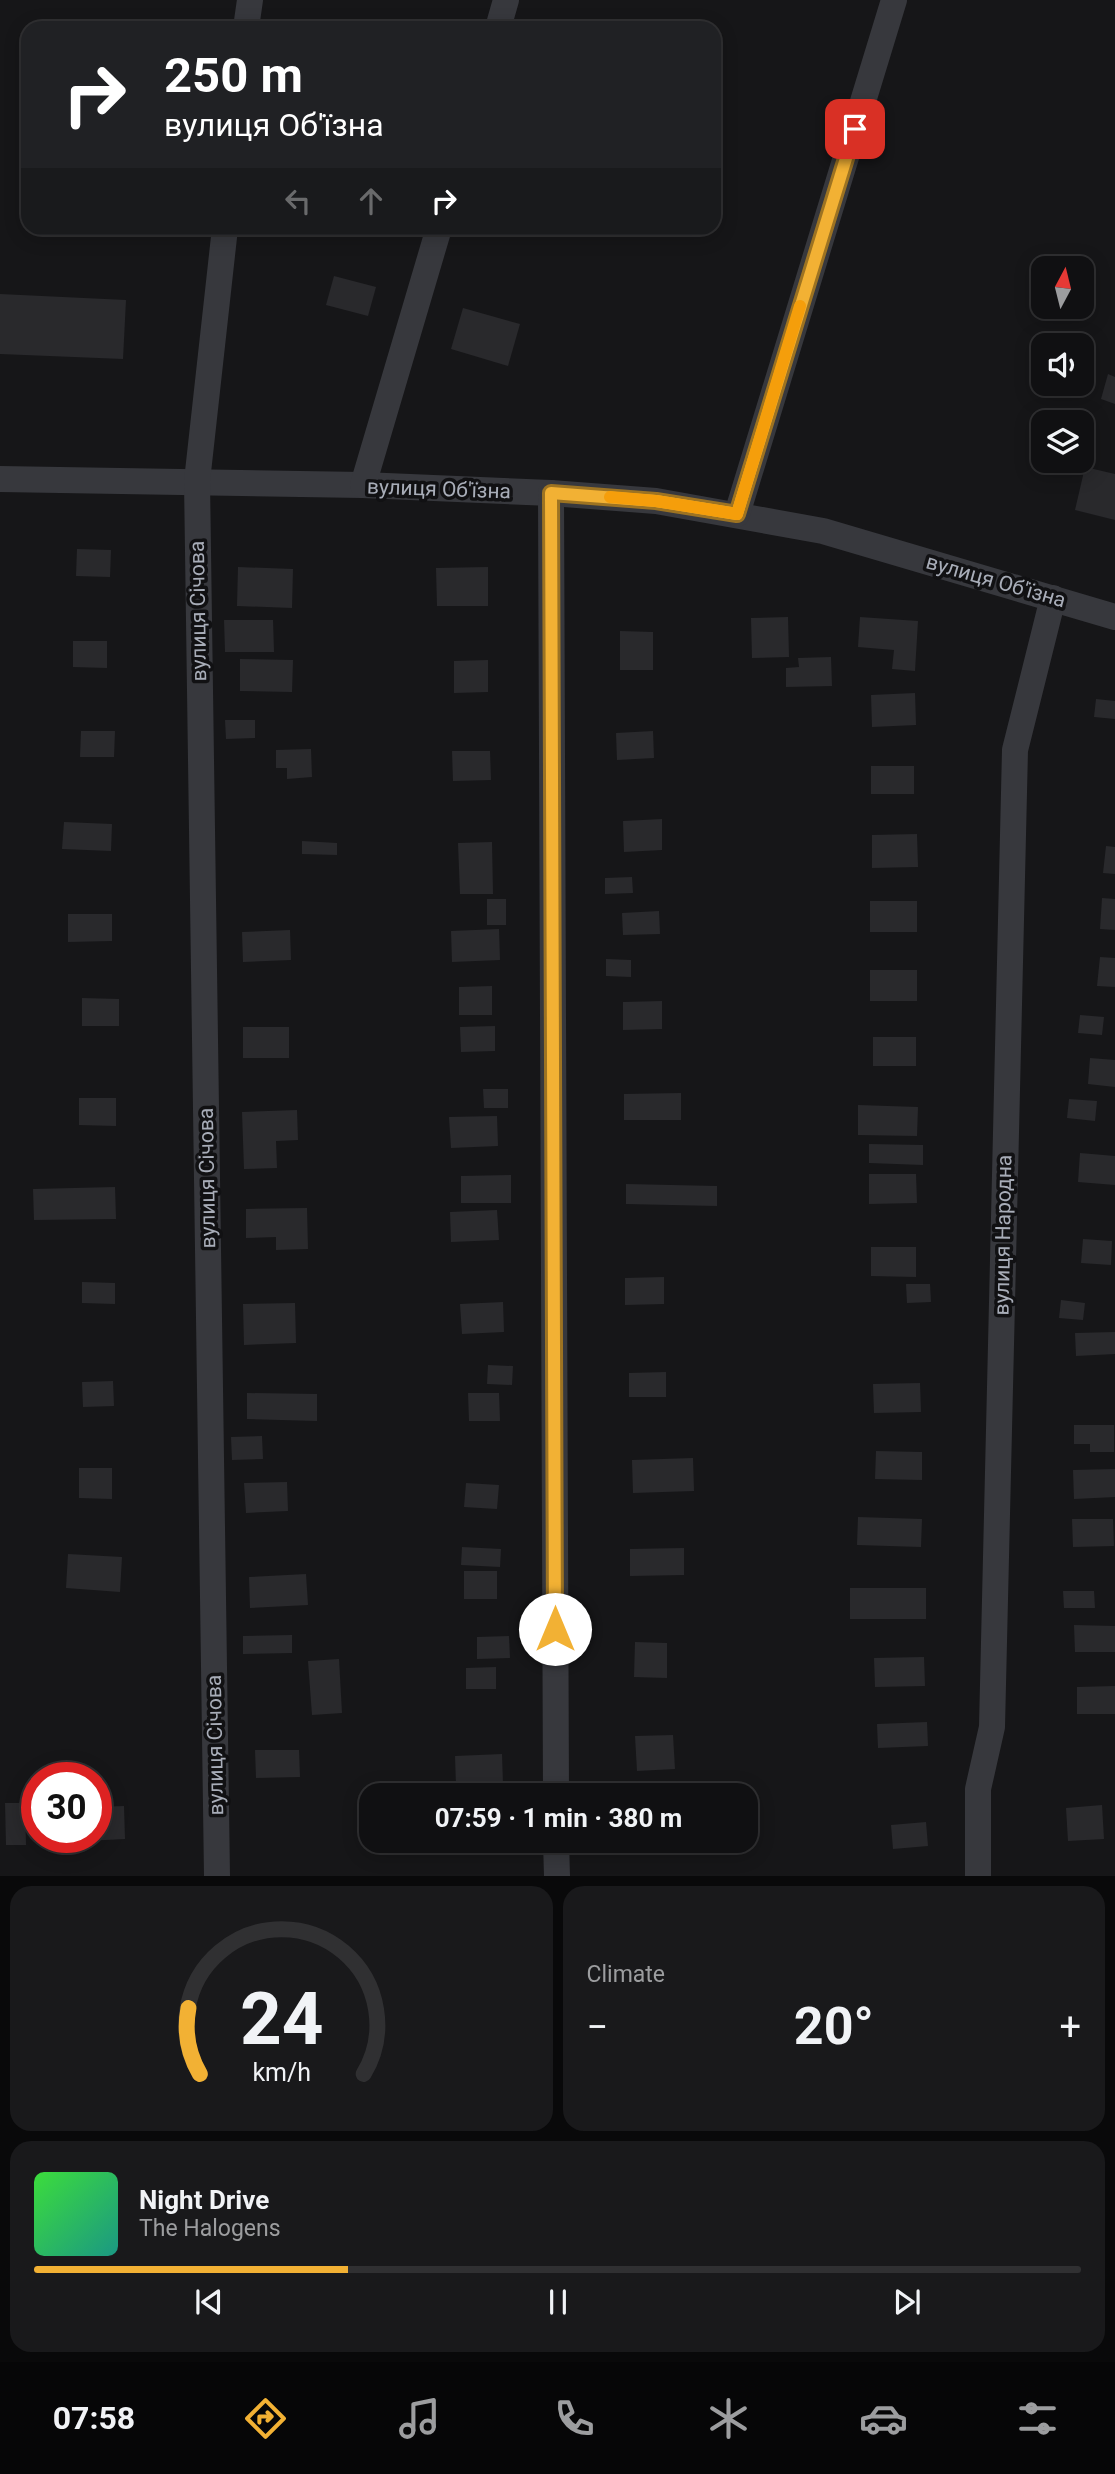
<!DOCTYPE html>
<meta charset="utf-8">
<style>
:root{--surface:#101012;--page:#19191b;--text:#f1f3f6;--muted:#9c9d9f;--line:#303032;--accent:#f2b134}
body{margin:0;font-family:Roboto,sans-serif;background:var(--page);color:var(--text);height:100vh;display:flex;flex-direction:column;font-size:26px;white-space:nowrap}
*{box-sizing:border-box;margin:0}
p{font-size:23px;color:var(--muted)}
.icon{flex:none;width:38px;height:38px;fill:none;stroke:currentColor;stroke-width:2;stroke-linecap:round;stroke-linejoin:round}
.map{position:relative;height:1876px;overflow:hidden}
.drawer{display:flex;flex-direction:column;gap:10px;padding:10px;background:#09090a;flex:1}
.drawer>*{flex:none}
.top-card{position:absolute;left:21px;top:21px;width:700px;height:214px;border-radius:21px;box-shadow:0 4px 18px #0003,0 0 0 2px var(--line);background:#202124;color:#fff;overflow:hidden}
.needle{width:46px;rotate:7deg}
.fabs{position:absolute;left:1031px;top:256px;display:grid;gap:14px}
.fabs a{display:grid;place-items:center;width:63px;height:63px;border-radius:14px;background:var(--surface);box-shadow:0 4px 18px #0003,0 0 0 2px var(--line);font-size:35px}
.speed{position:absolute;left:21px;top:1762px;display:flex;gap:14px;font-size:35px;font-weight:700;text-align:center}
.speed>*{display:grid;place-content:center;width:91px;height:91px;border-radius:50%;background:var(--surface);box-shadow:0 4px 18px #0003,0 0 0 2px var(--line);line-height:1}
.speed .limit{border:10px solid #d22;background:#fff;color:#111}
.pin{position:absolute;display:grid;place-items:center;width:60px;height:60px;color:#fff;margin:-30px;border-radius:14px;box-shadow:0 4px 10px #0006}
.me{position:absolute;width:77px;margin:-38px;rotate:0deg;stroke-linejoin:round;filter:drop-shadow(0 0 5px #0008)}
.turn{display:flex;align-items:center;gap:24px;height:147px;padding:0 28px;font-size:32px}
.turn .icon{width:91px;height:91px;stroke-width:2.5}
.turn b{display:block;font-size:49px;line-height:60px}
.lanes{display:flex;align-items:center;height:66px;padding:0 28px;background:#0003;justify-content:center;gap:35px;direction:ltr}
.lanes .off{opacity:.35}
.big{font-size:52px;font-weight:700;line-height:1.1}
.drawer .tile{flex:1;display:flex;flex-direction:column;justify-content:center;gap:10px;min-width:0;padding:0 24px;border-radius:21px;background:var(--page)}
.drawer .dial{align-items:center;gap:0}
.dial svg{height:182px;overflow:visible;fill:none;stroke:var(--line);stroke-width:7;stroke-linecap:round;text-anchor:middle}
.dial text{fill:var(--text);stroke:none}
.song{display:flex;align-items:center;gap:21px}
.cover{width:84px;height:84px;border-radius:10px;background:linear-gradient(135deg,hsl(120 70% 55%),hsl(170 70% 35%))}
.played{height:7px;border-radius:4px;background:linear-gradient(90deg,var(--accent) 30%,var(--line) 30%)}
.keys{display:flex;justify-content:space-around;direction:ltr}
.heat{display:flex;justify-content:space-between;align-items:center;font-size:38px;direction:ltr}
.drawer .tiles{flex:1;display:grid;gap:10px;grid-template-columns:1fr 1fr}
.tile:last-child{grid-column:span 2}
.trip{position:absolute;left:359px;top:1783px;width:399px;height:70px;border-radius:21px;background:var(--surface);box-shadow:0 4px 18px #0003,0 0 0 2px var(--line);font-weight:700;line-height:70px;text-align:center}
.tabs{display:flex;height:112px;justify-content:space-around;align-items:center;background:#060607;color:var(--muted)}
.tabs .icon{width:49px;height:49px}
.tabs .current{color:var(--accent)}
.tabs b{font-size:32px;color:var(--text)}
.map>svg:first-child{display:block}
.building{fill:#29292c}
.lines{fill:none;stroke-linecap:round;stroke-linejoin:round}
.street{stroke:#37383d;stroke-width:26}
.route-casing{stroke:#9d7322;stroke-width:18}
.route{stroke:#f2b134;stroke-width:12}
.slow{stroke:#f59e0b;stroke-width:12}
.labels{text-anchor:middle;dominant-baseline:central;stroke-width:7;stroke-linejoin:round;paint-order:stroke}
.street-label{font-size:21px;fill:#a8adb8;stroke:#111113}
</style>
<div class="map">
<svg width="1115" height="1876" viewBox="0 0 1115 1876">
<rect width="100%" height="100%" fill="#161618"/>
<!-- building -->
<g class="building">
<polygon points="334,276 376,287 368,316 326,305"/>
<polygon points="0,294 126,300 123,359 0,354"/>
<polygon points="463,308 520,324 508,366 451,349"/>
<polygon points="1108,374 1115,377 1115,404 1101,399"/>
<polygon points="1085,467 1115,474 1115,520 1075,510"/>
<polygon points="77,549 111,550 110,577 76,576"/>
<polygon points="238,567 293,569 292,608 237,606"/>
<polygon points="488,567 488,606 437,606 436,568"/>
<polygon points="788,617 789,657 752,658 751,618"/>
<polygon points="860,617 918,621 915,671 892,669 894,650 858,647"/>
<polygon points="224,620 273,620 274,652 225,652"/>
<polygon points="620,631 653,632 653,670 620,670"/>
<polygon points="73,641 107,641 107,668 73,667"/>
<polygon points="831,657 832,686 786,687 786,668 799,667 798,658"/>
<polygon points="240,659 293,660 292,692 240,691"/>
<polygon points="488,660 488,692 454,693 454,661"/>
<polygon points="915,693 916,725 872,727 871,695"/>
<polygon points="1096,699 1115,701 1115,719 1094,717"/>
<polygon points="225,720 255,720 255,738 226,739"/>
<polygon points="81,731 115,731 114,757 80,757"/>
<polygon points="653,731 654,758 617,760 616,733"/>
<polygon points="311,749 312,777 287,779 287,768 276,768 276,750"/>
<polygon points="452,751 490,751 491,780 453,781"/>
<rect x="871" y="766" width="43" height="28"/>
<polygon points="662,819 662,850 624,852 623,821"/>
<polygon points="64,822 112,824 111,851 62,849"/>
<polygon points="917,834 918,867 872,868 872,835"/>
<polygon points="302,841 337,843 337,855 302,854"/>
<polygon points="492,842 493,894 460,894 458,843"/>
<polygon points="1106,846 1115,847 1115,874 1103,873"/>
<polygon points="632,877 633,893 605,894 605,878"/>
<polygon points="1102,898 1115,899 1115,930 1100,929"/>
<rect x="487" y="899" width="19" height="26"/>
<rect x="870" y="901" width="47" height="31"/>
<polygon points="659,911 660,934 623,935 622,913"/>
<polygon points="68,914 112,914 112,941 68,942"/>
<polygon points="499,929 500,960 452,962 451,931"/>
<polygon points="290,930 291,960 243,962 242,932"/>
<polygon points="1100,957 1115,958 1115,987 1097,986"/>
<polygon points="606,959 631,960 631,977 606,976"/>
<rect x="870" y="970" width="47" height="31"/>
<polygon points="492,986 492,1015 459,1015 459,987"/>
<polygon points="82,998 119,999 119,1026 82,1026"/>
<polygon points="662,1001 662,1029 623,1030 623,1002"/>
<polygon points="1080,1015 1104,1017 1102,1035 1078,1033"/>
<polygon points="495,1026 495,1051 461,1052 460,1027"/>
<rect x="243" y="1027" width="46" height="31"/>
<rect x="873" y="1037" width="43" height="29"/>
<polygon points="1090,1058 1115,1060 1115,1087 1088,1084"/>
<polygon points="483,1089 508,1089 508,1108 484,1108"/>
<polygon points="681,1093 681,1120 624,1120 624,1094"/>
<polygon points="79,1098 116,1098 116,1126 79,1125"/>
<polygon points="1069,1099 1097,1101 1095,1121 1067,1118"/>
<polygon points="858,1105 918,1107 917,1136 858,1135"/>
<polygon points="297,1110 298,1140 276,1141 277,1168 244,1169 242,1112"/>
<polygon points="497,1116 498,1146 451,1148 449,1117"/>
<polygon points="869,1144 923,1145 923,1165 869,1163"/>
<polygon points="1080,1153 1115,1156 1115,1185 1078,1182"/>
<polygon points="869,1174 916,1174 917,1203 869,1204"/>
<polygon points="511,1175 511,1203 461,1203 461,1176"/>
<polygon points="626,1184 717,1186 717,1206 626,1204"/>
<polygon points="115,1187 116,1219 34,1220 33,1189"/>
<polygon points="307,1208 308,1249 276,1250 276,1237 246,1238 246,1209"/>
<polygon points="497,1210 499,1240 451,1242 450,1212"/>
<polygon points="1083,1239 1112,1241 1111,1265 1081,1263"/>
<polygon points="871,1247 916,1247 916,1277 871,1276"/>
<polygon points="664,1277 664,1304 625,1305 625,1278"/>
<polygon points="82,1282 115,1283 115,1304 82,1303"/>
<polygon points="906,1284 930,1284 931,1302 907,1303"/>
<polygon points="1061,1300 1085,1303 1083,1320 1059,1318"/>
<polygon points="503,1302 504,1332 462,1334 460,1304"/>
<polygon points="295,1303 296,1343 244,1345 243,1304"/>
<polygon points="1115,1332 1115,1354 1076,1356 1075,1333"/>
<polygon points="488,1365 513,1366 512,1385 487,1384"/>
<polygon points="666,1372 666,1397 629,1397 629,1373"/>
<polygon points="113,1381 114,1406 83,1407 82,1382"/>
<polygon points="920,1383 921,1412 874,1413 873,1384"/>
<polygon points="247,1393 317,1394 317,1421 247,1419"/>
<polygon points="468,1393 499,1393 500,1421 469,1421"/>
<polygon points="1074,1425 1114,1425 1114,1452 1090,1452 1090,1444 1074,1444"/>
<polygon points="262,1436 263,1459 232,1460 231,1437"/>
<polygon points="876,1451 922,1452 922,1480 875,1479"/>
<polygon points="693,1458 694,1491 633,1493 632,1460"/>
<polygon points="79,1468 112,1468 112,1499 79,1498"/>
<polygon points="1115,1469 1115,1497 1074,1499 1073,1470"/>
<polygon points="287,1482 288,1511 246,1513 244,1483"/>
<polygon points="466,1483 499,1485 497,1509 464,1507"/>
<polygon points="858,1517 922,1519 921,1547 857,1545"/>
<polygon points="1072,1519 1113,1519 1114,1546 1073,1547"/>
<polygon points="462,1547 501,1549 500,1567 461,1565"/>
<polygon points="684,1548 684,1575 630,1576 630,1549"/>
<polygon points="68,1554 122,1557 120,1592 66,1588"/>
<rect x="464" y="1571" width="33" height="28"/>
<polygon points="306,1574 308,1605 250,1608 249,1577"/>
<rect x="850" y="1588" width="76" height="31"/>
<polygon points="1063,1591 1094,1591 1095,1608 1064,1608"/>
<polygon points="1074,1625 1115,1626 1115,1652 1075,1652"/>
<polygon points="292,1635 292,1653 243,1654 243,1636"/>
<polygon points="509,1636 510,1658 477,1659 477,1637"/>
<polygon points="635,1642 667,1643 667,1678 634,1677"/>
<polygon points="924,1657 925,1686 875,1687 874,1658"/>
<polygon points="339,1659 342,1713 312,1715 308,1661"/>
<polygon points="496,1667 496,1689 466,1689 466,1668"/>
<polygon points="1115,1686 1115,1714 1077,1714 1077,1687"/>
<polygon points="927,1722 928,1746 878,1748 877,1724"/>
<polygon points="673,1735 675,1769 637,1771 635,1736"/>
<polygon points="255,1750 299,1750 300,1777 256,1778"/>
<polygon points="502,1754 503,1784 456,1786 455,1756"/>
<polygon points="5,1803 25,1803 26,1845 6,1845"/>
<polygon points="1102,1805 1104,1839 1068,1841 1066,1808"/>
<polygon points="124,1806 125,1839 66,1842 66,1838 96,1838 96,1807"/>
<polygon points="926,1822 928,1846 893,1849 891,1825"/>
</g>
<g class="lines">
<!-- street -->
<g class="street">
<polyline points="246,28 250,0"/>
<polyline points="498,28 506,0"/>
<polyline points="0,479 363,485 551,493 656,501 823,531 1115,617"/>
<polyline points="363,485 439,228"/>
<polyline points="551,493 556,1796"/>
<polyline points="737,514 894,0"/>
<polyline points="556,1841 557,1876"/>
<polyline points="217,1876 197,481 225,228"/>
<polyline points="978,1876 978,1789 992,1727 1015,750 1053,598"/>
</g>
</g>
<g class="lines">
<defs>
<polyline id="route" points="555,1629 551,493 656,501 737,514 855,129"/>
</defs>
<!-- route casing -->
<use href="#route" class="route-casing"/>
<!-- route -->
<use href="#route" class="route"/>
<!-- slow -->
<polyline class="slow" points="610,497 656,501 737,514 800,306"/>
</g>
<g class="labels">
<!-- street labels -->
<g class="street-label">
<text transform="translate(439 489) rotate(2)">вулиця Об'їзна</text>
<text transform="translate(996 581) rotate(16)">вулиця Об'їзна</text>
<text transform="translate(198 611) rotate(-91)">вулиця Січова</text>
<text transform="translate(207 1178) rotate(-91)">вулиця Січова</text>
<text transform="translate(1003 1235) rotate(-89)">вулиця Народна</text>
<text transform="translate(215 1745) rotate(-91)">вулиця Січова</text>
</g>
</g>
</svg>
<div class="fabs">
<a><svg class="needle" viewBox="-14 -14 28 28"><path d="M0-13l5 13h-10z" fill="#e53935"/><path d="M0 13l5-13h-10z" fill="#9c9d9f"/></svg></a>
<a><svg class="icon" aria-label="sound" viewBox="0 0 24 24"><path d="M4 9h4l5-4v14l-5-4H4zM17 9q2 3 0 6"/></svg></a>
<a><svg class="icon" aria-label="layers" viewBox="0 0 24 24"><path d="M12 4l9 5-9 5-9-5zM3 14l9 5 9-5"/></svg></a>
</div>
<div class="speed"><div class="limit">30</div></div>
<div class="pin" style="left:855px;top:129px;background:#d93025"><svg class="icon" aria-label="arrive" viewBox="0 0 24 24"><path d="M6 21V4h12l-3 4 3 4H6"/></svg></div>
<svg class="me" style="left:555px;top:1629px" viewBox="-20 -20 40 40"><circle r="19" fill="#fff"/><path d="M0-13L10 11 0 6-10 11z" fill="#f2b134"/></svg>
<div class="trip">07:59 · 1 min · 380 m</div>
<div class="top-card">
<div class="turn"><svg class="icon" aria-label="right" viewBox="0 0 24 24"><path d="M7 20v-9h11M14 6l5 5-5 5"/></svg><div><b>250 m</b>вулиця Об'їзна</div></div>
<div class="lanes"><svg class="icon off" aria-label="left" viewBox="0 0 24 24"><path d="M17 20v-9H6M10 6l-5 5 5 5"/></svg><svg class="icon off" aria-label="ahead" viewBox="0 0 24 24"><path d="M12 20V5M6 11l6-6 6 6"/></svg><svg class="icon" aria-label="right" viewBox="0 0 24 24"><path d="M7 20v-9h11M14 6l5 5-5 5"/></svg></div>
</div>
</div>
<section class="drawer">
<div class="tiles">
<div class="tile dial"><svg viewBox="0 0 100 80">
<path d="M14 69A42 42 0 1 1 86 69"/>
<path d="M14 69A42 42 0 0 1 9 40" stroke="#f2b134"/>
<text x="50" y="56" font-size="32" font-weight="700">24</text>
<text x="50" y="72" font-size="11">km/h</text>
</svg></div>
<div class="tile"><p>Climate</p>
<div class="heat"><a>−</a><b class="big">20°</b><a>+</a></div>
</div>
<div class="tile">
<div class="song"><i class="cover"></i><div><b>Night Drive</b><p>The Halogens</p></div></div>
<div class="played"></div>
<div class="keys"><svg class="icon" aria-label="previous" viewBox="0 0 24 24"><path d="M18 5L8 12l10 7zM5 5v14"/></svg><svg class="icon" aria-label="pause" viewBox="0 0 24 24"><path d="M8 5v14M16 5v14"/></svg><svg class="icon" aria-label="next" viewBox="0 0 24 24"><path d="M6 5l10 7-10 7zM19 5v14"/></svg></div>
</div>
</div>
</section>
<nav class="tabs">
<b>07:58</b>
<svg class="icon current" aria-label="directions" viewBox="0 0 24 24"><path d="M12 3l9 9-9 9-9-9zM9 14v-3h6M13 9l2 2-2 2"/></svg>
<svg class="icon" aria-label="music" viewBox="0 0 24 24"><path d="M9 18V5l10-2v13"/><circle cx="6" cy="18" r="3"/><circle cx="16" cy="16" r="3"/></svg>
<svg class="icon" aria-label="phone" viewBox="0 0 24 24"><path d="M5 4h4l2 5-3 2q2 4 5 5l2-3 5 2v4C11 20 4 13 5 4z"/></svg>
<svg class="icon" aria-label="climate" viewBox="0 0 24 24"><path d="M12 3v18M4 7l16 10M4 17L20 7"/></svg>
<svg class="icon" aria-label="car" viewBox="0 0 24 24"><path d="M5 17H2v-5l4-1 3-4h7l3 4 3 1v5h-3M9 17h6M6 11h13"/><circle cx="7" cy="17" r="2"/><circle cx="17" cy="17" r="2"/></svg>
<svg class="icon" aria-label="filters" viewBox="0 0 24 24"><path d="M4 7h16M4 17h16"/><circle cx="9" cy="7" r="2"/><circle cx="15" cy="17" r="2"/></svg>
</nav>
